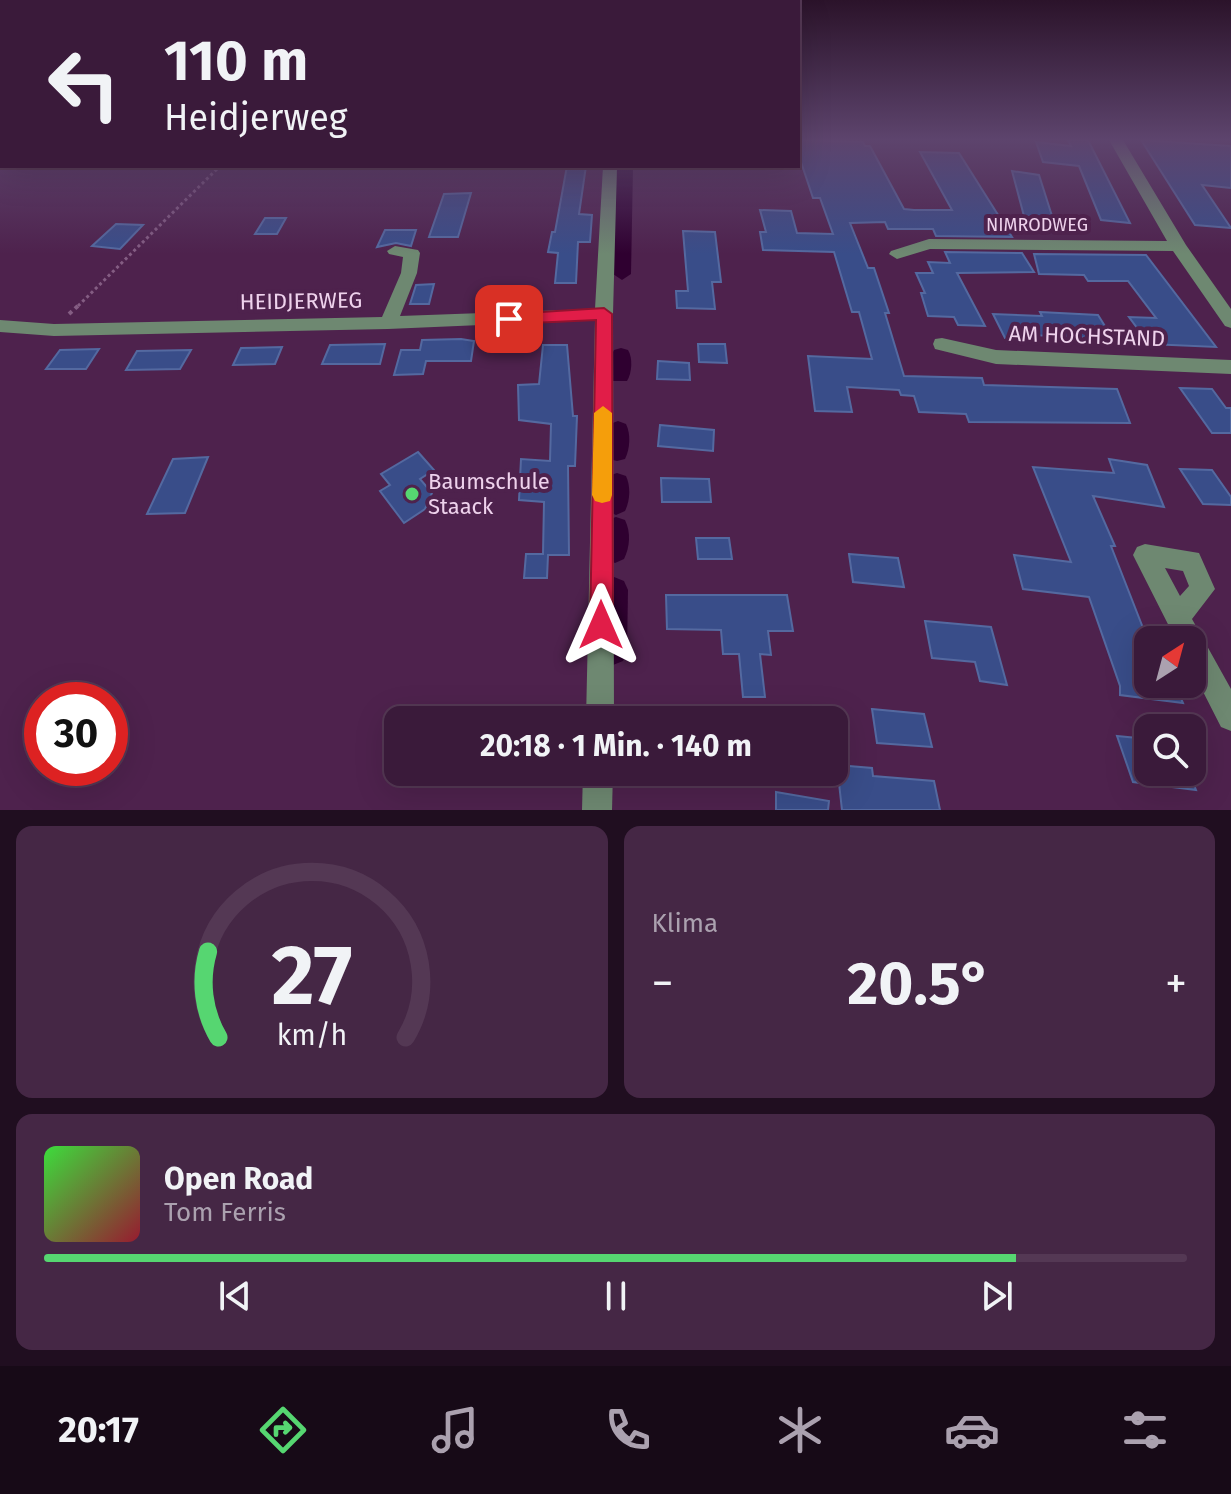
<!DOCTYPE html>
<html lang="de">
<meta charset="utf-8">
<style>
:root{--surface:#3a1a3a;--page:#452745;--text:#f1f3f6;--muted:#aba1af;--line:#543854;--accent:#56d671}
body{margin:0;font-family:"Fira Sans",sans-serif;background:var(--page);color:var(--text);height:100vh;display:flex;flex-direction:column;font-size:30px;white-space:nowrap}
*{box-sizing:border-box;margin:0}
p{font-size:26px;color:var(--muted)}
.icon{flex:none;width:44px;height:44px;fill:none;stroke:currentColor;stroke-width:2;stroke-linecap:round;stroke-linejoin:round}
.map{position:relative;height:810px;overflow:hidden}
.panel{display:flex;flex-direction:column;gap:16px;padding:16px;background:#200e20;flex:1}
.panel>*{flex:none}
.hud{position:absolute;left:0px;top:0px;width:800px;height:168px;box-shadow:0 8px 32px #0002,0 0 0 2px var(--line);background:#3a1a3a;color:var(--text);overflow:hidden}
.needle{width:52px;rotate:36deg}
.buttons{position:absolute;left:1134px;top:626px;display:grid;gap:16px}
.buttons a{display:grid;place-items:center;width:72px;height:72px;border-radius:16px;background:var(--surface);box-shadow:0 8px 32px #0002,0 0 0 2px var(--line);font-size:40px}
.speed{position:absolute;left:24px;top:682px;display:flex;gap:16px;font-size:40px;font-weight:700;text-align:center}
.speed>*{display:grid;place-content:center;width:104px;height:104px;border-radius:50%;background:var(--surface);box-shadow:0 8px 32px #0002,0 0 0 2px var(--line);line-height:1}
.speed .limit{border:12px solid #d22;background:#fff;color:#111}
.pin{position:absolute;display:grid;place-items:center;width:68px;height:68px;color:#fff;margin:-34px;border-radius:16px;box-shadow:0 4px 12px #0006}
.me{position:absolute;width:88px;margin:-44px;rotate:0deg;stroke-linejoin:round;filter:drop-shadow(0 0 6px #0008)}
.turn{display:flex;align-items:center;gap:28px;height:168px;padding:0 32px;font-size:36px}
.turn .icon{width:104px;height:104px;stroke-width:2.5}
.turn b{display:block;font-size:56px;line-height:68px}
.big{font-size:60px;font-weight:700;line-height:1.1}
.panel .widget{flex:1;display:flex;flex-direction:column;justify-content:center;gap:12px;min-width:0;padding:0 28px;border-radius:16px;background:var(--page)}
.panel .dial{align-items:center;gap:0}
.dial svg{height:208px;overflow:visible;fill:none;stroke:var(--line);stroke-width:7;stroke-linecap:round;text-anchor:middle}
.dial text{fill:var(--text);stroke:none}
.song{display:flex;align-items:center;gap:24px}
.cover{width:96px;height:96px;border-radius:12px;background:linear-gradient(135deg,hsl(120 70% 55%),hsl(350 70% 35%))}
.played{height:8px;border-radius:4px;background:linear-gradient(90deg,var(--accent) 85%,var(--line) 85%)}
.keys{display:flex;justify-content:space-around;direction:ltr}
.heat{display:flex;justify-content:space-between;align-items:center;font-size:44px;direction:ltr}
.panel .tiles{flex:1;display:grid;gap:16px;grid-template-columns:1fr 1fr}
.widget:last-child{grid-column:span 2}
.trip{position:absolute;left:384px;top:706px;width:464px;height:80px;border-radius:16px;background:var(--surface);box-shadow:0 8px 32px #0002,0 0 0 2px var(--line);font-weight:700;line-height:80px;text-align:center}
.menu{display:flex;height:128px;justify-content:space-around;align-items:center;background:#170a17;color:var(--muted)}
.menu .icon{width:56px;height:56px}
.menu .selected{color:var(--accent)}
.menu b{font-size:36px;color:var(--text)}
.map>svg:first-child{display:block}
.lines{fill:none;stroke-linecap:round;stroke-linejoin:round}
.canal{fill:#2f0030;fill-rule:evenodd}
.building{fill:#394d89;stroke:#5469a0;stroke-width:2}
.path-far1{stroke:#845d83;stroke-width:3;stroke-dasharray:3 3;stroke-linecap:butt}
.path{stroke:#845d83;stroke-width:4;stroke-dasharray:4 4;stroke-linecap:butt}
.minor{fill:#6e8871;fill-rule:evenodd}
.route{fill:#e11d48;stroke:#92132f;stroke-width:2}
.slow{fill:#f59e0b}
.poi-dot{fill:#56d671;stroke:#4e224d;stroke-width:3}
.labels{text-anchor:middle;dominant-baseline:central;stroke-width:8;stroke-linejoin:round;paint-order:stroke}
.far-street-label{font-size:18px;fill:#eed2ec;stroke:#4e224d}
.street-label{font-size:22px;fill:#eed2ec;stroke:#4e224d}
.poi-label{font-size:22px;fill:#eed2ec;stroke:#4e224d;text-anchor:start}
</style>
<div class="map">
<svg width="1231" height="810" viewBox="0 0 1231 810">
<rect width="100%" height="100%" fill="#4e224d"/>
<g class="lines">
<!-- canal -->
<g class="canal">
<polygon points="617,166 633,166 631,274 622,280 613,274"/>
<path d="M621,348L628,350C633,358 632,373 627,381H613C608,373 609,358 614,350Z"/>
<path d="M618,421L626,424C631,434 630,449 625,459L617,461L609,459C604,449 605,434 610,424Z"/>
<path d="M617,473L626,476C631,487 630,501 625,511L616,515L607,511C602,501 603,487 608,476Z"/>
<path d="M616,517L625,520C631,532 630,547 624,559L615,563L606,559C600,547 601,532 607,520Z"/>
<polygon points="614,577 624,581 628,590 627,651 623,661 613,665 603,661 599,651 600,590 604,581"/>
</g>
</g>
<!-- building -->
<g class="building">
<polygon points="798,140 863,142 865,146 870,146 904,209 914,210 952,210 920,152 959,153 1012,237 936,236 933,229 888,229 885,222 850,223 868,268 874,268 889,313 885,313 904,376 982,378 984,385 1117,389 1130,423 969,422 966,414 919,412 914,396 901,395 899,390 847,387 852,412 815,411 808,356 872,359 859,312 852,312 834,252 763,250 760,232 766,232 760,210 791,211 797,233 833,234 820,198 813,198 798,153"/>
<polygon points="1068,140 1088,140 1130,223 1101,220 1079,166 1043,162 1036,142 1071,146"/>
<polygon points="1141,140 1231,146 1231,188 1202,185 1231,228 1195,225"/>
<polygon points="567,166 586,166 579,214 592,215 590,242 578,242 576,283 555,283 558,253 548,252 552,232 555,232"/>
<polygon points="1012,171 1039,175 1053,219 1024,216"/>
<polygon points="471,193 458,237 429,237 444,194"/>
<polygon points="265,218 286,218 277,234 255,234"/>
<polygon points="116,224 143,225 120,249 92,246"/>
<polygon points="385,230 416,230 411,246 396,243 377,247"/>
<polygon points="683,231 715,232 721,282 712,282 715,309 677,308 676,291 688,291"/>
<polygon points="945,252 1022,253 1034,272 957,273 985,326 958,325 954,317 928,316 921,293 925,293 916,273 933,273 928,262 950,263"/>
<polygon points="1034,254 1146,255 1216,347 1149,344 1129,317 1156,318 1128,281 1088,281 1084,275 1039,274"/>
<polygon points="434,284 429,304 410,304 416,285"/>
<polygon points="1040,312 1098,315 1113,339 1032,335 1035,339 1005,338 993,314 1042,316"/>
<polygon points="461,339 474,341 471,361 426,361 423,374 394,375 401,350 420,350 422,340"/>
<polygon points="385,344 380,364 322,364 330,345"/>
<polygon points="698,344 725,344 727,363 699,362"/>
<polygon points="543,345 567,345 573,416 577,416 575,466 568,466 569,555 548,555 547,578 524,578 526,554 543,554 544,502 519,500 521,459 550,461 551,424 519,420 518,385 539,384"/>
<polygon points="282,347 275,364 233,365 241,348"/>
<polygon points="99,349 86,369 46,369 60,350"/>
<polygon points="191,350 180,369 126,370 137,351"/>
<polygon points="658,361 689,363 690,380 657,379"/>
<polygon points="1180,388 1212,389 1226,408 1231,408 1231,433 1212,433"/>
<polygon points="660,425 714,430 713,451 658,446"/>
<polygon points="418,452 434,470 420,479 432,493 425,509 404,523 380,491 390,485 381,474"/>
<polygon points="208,457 185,513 147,514 173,459"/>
<polygon points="1109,459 1147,465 1164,507 1093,496 1115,546 1111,546 1145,633 1148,633 1148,684 1175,684 1183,703 1120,695 1120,686 1089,597 1023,589 1014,555 1071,562 1033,467 1114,473"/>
<polygon points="1180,469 1212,470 1231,497 1231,505 1203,504"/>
<polygon points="661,478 709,479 711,502 662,502"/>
<polygon points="696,538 729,538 732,559 698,559"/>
<polygon points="849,554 898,558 904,587 853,582"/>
<polygon points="666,595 787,595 793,631 768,631 771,655 760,654 765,697 743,697 739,654 723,654 721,630 667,629"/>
<polygon points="925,621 991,627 1007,685 980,681 975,662 932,658"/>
<polygon points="872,709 924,714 932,747 877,743"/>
<polygon points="1117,736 1148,739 1148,772 1189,772 1196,790 1133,782"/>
<polygon points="837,765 872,768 873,776 934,781 940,810 842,810"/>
<polygon points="776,792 829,801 828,810 776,810"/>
</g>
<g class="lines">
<!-- path-far1 -->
<polyline class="path-far1" points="78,306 220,166"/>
<!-- path -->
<polyline class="path" points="69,314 80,304"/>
<!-- minor -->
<g class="minor">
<polygon points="1109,140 1123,140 1186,245 1231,309 1231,328 1225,326 1173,251 930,249 897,259 889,254 891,251 929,239 1167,241"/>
<polygon points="603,166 617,166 613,314 614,720 586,720 595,320 388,329 54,336 0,332 0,320 54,324 382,317 401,273 403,257 389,254 387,251 395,246 418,250 420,253 417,273 400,316 595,309"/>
<polygon points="942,338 996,350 1231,360 1231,374 996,364 935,349 933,344 935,339"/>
<path d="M1145,544L1199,553L1215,589L1192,619L1231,689V731L1221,727L1192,670V640H1176L1137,563L1133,555L1137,547ZM1165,568L1183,571L1189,586L1180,596Z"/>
<polygon points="583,772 613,772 612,810 582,810"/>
</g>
</g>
<!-- sky -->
<linearGradient id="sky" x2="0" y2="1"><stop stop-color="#2b132a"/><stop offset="0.55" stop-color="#5d446d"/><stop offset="1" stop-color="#5d446d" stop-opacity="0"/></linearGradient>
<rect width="1231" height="254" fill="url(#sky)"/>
<!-- route -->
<polygon class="route" points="604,308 612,314 613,625 610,633 601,636 593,633 590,625 596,320 509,324 501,319 509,314"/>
<!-- slow -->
<polygon class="slow" points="603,406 612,413 612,495 610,501 602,503 595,501 592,495 594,413"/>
<!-- markers -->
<circle class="poi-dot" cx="412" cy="494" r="8"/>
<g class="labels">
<!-- far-street labels -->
<g class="far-street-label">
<text x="1037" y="225">NIMRODWEG</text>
</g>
<!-- street labels -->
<g class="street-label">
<text transform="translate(301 301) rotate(-1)">HEIDJERWEG</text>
<text transform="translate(1087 336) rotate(2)">AM HOCHSTAND</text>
</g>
<!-- poi labels -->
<g class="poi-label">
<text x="428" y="481">Baumschule<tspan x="428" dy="25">Staack</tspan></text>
</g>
</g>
</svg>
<div class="buttons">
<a><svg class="needle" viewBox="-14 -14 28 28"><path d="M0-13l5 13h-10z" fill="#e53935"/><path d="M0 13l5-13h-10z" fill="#aba1af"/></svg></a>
<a><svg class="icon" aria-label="search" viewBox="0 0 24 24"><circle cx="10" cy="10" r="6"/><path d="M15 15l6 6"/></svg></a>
</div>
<div class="speed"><div class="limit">30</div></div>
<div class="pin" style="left:509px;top:319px;background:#d93025"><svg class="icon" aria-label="arrive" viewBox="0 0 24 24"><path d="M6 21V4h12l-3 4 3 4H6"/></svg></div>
<svg class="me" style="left:601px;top:625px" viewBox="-20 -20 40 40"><path d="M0-17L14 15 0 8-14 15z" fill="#e11d48" stroke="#fff" stroke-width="4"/></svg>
<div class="trip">20:18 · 1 Min. · 140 m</div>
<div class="hud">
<div class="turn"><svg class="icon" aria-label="left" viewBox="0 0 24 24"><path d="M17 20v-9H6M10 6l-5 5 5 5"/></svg><div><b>110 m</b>Heidjerweg</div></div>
</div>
</div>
<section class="panel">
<div class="tiles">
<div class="widget dial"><svg viewBox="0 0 100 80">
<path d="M14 69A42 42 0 1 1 86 69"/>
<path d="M14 69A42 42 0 0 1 10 36" stroke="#56d671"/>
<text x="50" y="56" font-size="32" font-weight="700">27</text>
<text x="50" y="72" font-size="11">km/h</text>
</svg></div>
<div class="widget"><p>Klima</p>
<div class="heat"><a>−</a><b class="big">20.5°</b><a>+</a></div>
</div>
<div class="widget">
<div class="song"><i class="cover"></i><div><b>Open Road</b><p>Tom Ferris</p></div></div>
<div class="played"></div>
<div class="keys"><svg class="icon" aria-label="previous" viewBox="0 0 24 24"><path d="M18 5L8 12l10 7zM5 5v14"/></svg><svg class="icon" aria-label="pause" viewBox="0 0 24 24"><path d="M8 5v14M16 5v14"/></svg><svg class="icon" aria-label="next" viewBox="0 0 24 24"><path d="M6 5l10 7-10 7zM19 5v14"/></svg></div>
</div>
</div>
</section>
<nav class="menu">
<b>20:17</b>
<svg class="icon selected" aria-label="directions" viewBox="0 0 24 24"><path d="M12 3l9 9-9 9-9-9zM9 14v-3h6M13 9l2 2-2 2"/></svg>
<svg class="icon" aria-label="music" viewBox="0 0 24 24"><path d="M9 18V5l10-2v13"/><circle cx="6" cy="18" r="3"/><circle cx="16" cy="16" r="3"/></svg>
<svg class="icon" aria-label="phone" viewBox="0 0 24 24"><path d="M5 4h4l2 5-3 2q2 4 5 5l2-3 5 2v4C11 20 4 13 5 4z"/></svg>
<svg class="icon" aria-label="climate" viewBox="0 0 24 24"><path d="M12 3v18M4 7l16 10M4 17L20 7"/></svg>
<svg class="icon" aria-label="car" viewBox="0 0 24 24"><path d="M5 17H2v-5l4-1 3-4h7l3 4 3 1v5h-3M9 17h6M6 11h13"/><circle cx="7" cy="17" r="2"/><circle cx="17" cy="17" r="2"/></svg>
<svg class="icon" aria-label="filters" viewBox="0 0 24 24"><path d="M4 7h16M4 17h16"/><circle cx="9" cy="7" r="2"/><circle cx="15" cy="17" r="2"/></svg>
</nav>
